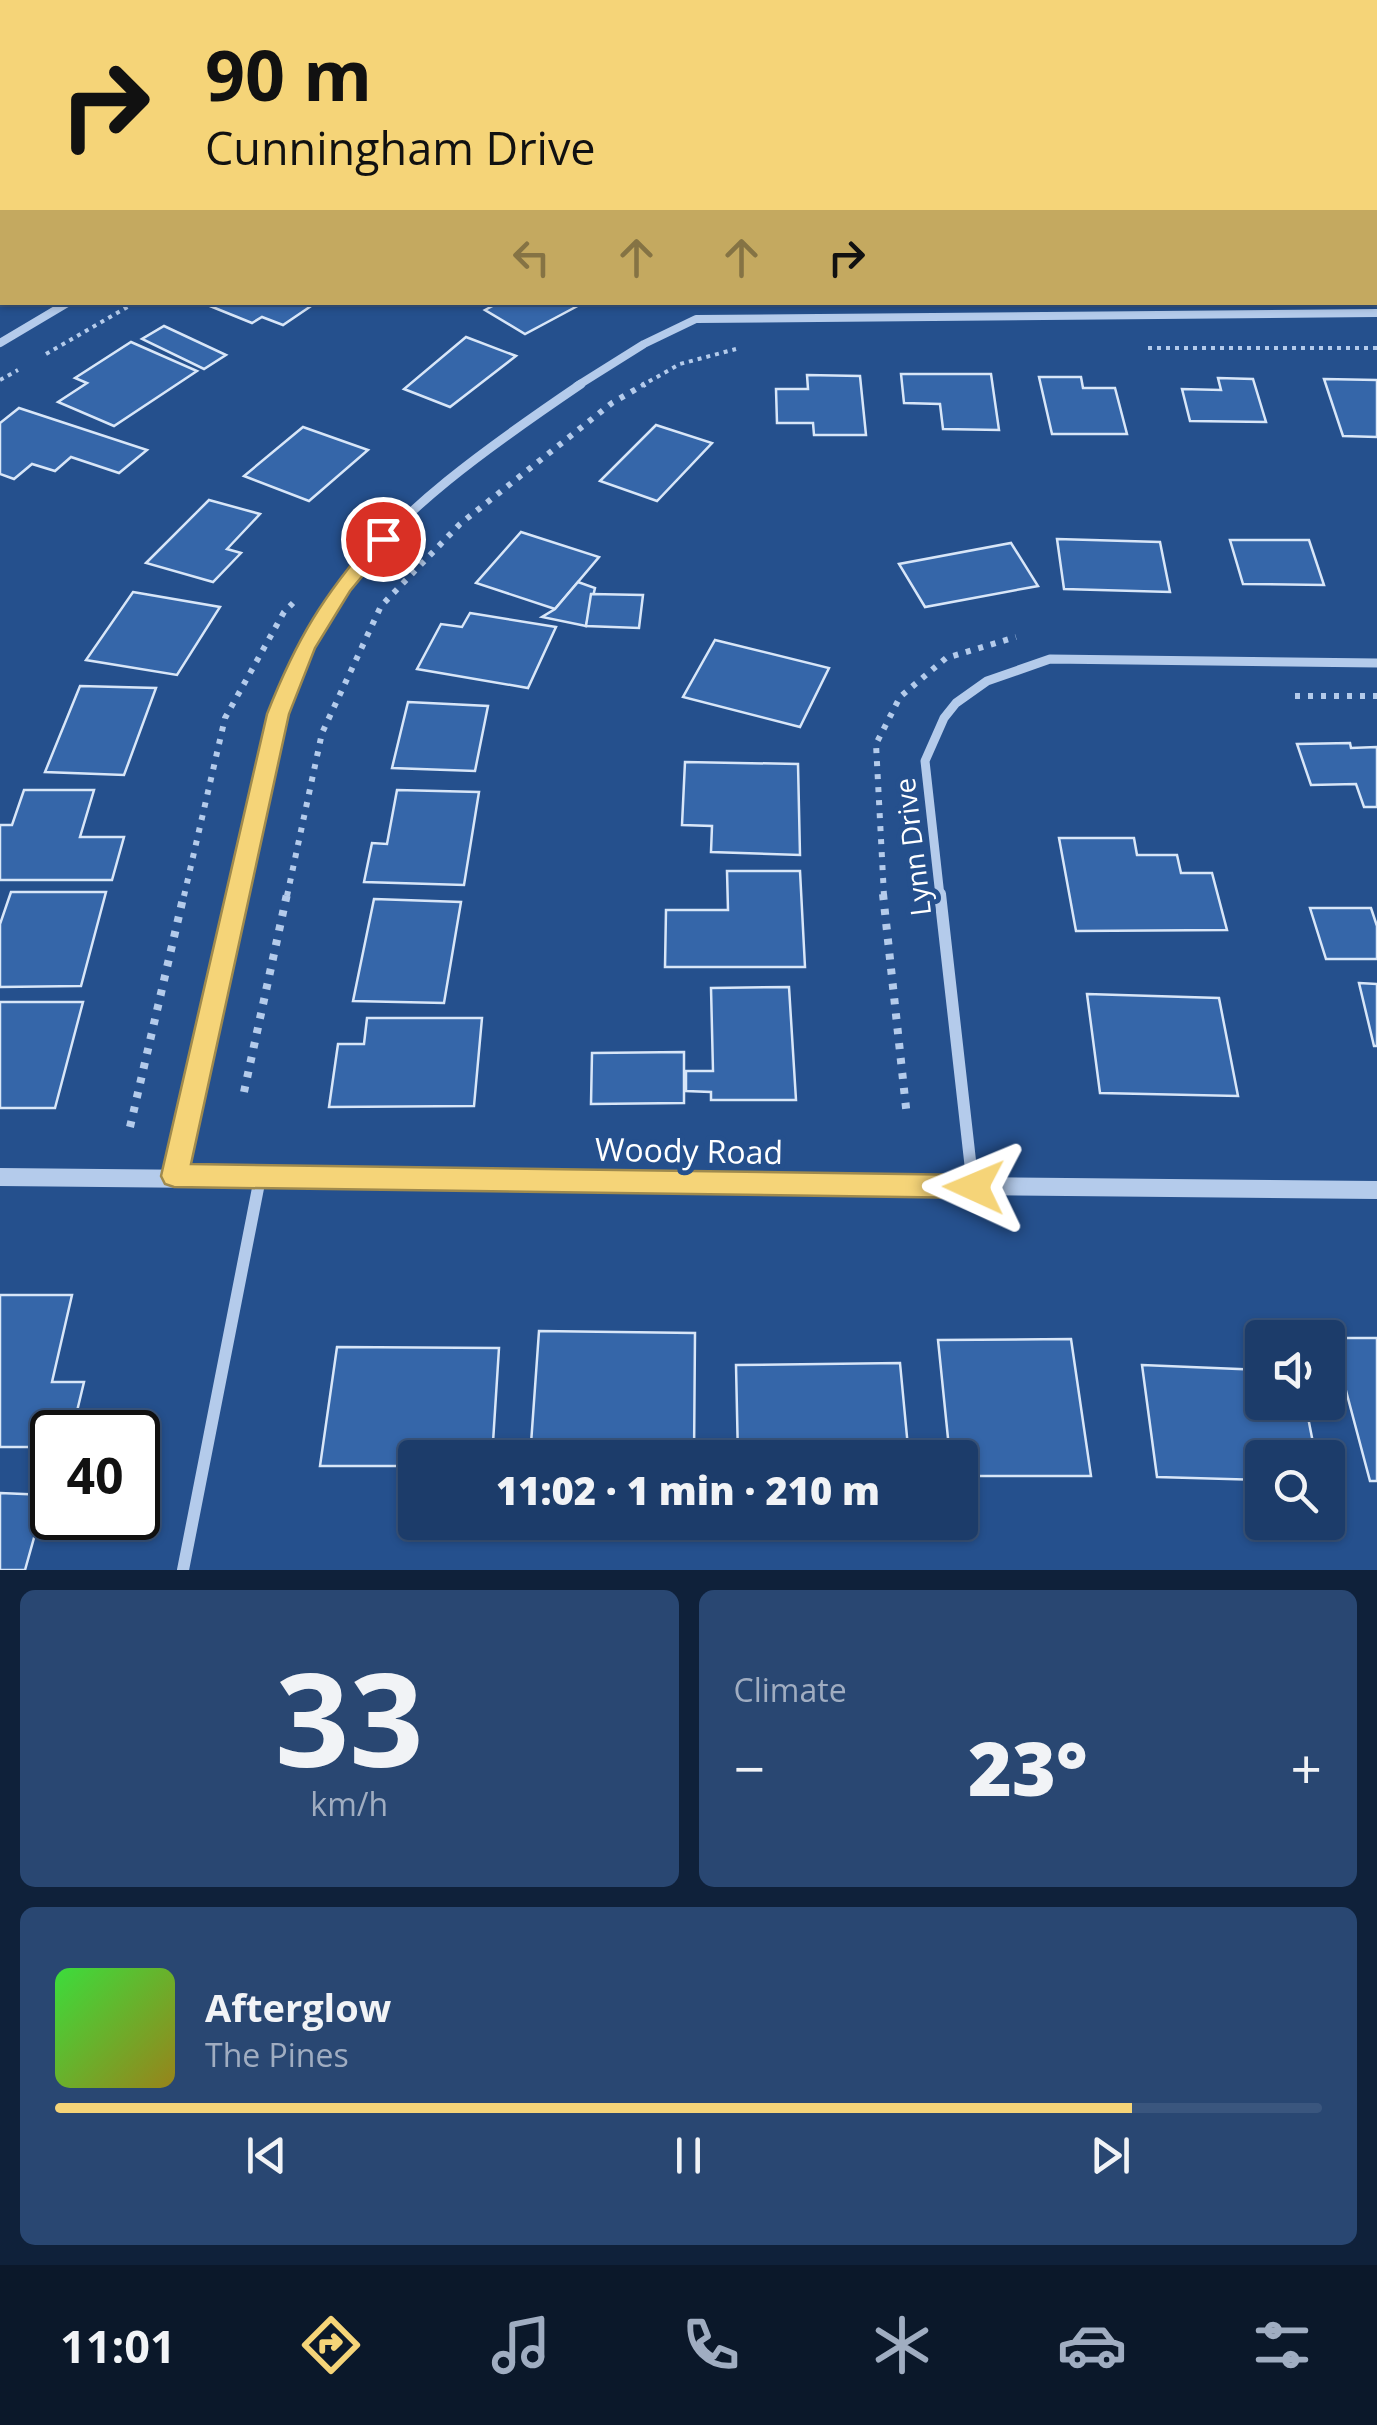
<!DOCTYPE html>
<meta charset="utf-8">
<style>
:root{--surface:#1c3c6a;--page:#294772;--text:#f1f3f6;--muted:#a0adc1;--line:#3a567e;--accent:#f5d478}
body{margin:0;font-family:"Open Sans",sans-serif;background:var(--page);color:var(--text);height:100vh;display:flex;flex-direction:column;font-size:38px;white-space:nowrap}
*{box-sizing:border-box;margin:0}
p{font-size:32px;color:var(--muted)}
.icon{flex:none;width:55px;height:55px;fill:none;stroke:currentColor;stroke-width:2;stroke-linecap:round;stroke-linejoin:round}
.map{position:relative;height:1570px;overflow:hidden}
.details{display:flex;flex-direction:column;gap:20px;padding:20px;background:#0f213a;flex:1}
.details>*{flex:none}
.hud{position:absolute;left:0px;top:0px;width:1378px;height:305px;box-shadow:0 2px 8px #0004,0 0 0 2px var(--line);background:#f5d478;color:#111;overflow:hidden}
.buttons{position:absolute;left:1245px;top:1320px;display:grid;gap:20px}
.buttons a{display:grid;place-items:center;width:100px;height:100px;border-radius:10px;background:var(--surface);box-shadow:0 2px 8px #0004,0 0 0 2px var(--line);font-size:50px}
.speed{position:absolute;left:30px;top:1410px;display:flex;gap:20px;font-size:50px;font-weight:700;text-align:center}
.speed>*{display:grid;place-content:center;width:130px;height:130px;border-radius:50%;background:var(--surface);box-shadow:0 2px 8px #0004,0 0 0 2px var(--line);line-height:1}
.speed .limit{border:5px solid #111;border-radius:15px;background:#fff;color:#111}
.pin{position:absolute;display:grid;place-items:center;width:85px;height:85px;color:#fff;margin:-42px;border:5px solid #fff;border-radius:50%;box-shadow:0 2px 10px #0007}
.me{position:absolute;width:110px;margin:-55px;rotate:271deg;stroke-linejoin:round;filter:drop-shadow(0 0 8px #0008)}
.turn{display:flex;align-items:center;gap:35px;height:210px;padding:0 40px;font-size:45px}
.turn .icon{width:130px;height:130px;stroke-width:2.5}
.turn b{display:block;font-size:70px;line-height:85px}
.lanes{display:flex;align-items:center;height:95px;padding:0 40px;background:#0003;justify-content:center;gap:50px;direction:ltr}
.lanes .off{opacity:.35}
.big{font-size:75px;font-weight:800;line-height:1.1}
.details .tile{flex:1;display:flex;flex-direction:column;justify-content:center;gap:15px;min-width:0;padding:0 35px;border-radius:15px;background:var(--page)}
.details .dial{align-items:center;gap:0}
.dial b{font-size:130px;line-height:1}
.song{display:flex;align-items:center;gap:30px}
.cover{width:120px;height:120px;border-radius:15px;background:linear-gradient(135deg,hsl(120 70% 55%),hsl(50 70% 35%))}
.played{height:10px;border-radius:5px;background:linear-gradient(90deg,var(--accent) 85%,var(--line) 85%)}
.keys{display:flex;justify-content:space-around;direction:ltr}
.heat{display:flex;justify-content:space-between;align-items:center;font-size:55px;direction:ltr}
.details .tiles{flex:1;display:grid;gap:20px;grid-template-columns:1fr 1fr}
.tile:last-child{grid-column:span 2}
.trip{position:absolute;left:398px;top:1440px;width:580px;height:100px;border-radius:10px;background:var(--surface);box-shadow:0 2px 8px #0004,0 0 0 2px var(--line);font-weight:800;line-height:100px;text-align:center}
.tab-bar{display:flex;height:160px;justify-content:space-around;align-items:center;background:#0b182a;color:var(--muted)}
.tab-bar .icon{width:70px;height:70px}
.tab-bar .active{color:var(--accent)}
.tab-bar b{font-size:45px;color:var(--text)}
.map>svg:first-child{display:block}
.building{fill:#3566a9;stroke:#d8e6f8;stroke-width:2.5}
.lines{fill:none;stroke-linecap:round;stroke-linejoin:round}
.path-far2{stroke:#b4cbeb;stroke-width:4;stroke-dasharray:4 5;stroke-linecap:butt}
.path-far1{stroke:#b4cbeb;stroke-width:6;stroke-dasharray:5 8;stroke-linecap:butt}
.path{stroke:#b4cbeb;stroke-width:8;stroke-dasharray:6 9;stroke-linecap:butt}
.minor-far2{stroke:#b4cbeb;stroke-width:8}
.minor-far1{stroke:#b4cbeb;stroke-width:9}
.minor{stroke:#b4cbeb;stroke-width:12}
.tertiary{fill:#b4cbeb;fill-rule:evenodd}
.route{fill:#f5d478;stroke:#9f8a4e;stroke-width:2.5}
.labels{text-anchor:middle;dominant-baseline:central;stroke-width:10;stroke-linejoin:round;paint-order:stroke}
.street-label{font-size:28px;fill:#fff;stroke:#25508d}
.near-street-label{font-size:32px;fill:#fff;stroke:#25508d}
</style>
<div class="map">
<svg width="1377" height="1570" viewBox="0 0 1377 1570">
<rect width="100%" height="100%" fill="#25508d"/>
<!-- building -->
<g class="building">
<polygon points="317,302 283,325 262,317 252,323 205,304"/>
<polygon points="500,302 585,302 525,334 485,310"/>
<polygon points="164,326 226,355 204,369 142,339"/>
<polygon points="466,337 516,356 450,407 404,389"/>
<polygon points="131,342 197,371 114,426 58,402 87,383 75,378"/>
<polygon points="901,374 991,374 999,430 943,429 940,404 904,403"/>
<polygon points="807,375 860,376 866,435 814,435 813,423 777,423 776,389 808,389"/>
<polygon points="1039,377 1081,377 1083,388 1115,388 1127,434 1052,434"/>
<polygon points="1218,378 1253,379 1266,422 1190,421 1182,389 1221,390"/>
<polygon points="1324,379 1377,380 1377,437 1343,436"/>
<polygon points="19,408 147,450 119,473 71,457 55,471 32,464 14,479 0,474 0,423"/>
<polygon points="656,425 712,443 657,501 600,481"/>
<polygon points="303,427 368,450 309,501 244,476"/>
<polygon points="209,500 260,514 227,549 241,553 213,582 146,563"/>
<polygon points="521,532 599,557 555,609 476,583"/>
<polygon points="1057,539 1160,542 1170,592 1064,589"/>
<polygon points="1230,540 1309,540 1324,585 1243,584"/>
<polygon points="1011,543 1038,586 925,607 899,564"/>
<polygon points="578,582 595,588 586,626 542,617 555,609"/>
<polygon points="133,592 220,607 177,675 86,660"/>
<polygon points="591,594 643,595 639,628 586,626"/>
<polygon points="470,613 556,627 528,688 417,669 441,624 462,627"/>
<polygon points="715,640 829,668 800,727 683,697"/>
<polygon points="80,686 156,688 124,775 45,772"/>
<polygon points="408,702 488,706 475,771 392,768"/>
<polygon points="1350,743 1351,748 1377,747 1377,807 1364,807 1356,784 1311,785 1297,744"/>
<polygon points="685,762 798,764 800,855 711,852 712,826 682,825"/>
<polygon points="24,790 94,790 80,837 124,837 112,880 0,880 0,825 12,825"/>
<polygon points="397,790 479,792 464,885 364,882 372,843 387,844"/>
<polygon points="1059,838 1134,838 1137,855 1177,855 1181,873 1212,873 1227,930 1076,931"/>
<polygon points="727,871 800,871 805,967 665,967 666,910 728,910"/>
<polygon points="11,892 106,892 81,986 0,987 0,924"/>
<polygon points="374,899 461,902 444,1003 353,1001"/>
<polygon points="1310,908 1371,908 1377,926 1377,959 1326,959"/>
<polygon points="1359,983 1377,984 1377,1046 1374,1046"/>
<polygon points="789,987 796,1100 711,1100 711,1092 686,1091 686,1071 713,1071 711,988"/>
<polygon points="1087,994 1219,998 1238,1096 1100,1093"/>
<polygon points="0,1002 83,1002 55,1108 0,1108"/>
<polygon points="367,1018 482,1018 474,1106 329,1107 338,1044 364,1044"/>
<polygon points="684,1052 684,1103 591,1104 592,1053"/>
<polygon points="0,1295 72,1295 52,1382 84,1382 72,1432 52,1432 52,1447 0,1447"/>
<polygon points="539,1331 695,1333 694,1458 530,1458"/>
<polygon points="1332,1338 1377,1338 1377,1481 1370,1481"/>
<polygon points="1071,1339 1091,1476 960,1476 960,1458 950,1458 938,1340"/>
<polygon points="337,1347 499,1348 492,1458 415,1458 415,1466 320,1466"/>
<polygon points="900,1363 909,1458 738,1458 736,1365"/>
<polygon points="1142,1365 1262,1370 1262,1402 1305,1402 1316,1458 1262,1458 1262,1480 1157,1477"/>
<polygon points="0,1493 46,1495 25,1570 0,1570"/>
</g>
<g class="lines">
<!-- path-far2 -->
<g class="path-far2">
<polyline points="1148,348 1377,348"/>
<polyline points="46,354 136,302"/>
<polyline points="0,380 18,370"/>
<polyline points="641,386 680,364 736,349"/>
</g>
<!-- path-far1 -->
<g class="path-far1">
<polyline points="1295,696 1377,696"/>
<polyline points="184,896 225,718 284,612 293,603"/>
<polyline points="287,896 322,733 381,606 460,524 612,403 645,384"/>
<polyline points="884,896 876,744 900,697 946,658 1016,637"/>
</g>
<!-- path -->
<g class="path">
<polyline points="883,894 907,1117"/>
<polyline points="244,1092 287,894"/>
<polyline points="130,1127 184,894"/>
</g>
<!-- minor-far2 -->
<g class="minor-far2">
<polyline points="112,2 118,0"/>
<polyline points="0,343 69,302"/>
<polyline points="577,386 644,344 696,319 1377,313"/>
</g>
<!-- minor-far1 -->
<g class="minor-far1">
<path d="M237,896C251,836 259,766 280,709C294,671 310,633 333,599C394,512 494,443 581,384"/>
<polyline points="940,896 925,761 944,718 956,703 987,681 1050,659 1377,663"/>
</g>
<!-- minor -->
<g class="minor">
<polyline points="940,894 973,1187"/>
<polyline points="175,1176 238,894"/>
<polyline points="183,1570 260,1178"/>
</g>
<!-- tertiary -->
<polygon class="tertiary" points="0,1168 1377,1181 1377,1199 0,1186"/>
</g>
<!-- route -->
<path class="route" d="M383,533L393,539L350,591L315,648L289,714L191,1164L974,1175L983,1179L987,1187L983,1195L974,1198L174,1187L165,1184L161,1176L267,714C297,638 323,596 376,535Z"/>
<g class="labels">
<!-- street labels -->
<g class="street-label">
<text transform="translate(912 847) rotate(-97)">Lynn Drive</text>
</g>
<!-- near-street labels -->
<g class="near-street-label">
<text transform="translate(689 1150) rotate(1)">Woody Road</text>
</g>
</g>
</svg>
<div class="buttons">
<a><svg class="icon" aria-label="sound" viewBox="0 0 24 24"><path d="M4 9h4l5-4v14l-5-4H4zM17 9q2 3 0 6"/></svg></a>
<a><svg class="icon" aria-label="search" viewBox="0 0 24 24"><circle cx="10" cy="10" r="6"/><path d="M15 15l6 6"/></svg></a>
</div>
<div class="speed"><div class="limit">40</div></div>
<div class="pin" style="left:383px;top:539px;background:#d93025"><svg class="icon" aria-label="arrive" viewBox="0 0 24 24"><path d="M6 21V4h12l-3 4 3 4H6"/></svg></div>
<svg class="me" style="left:974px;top:1187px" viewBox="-20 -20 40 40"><path d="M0-17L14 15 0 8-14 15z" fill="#f5d478" stroke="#fff" stroke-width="4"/></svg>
<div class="trip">11:02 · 1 min · 210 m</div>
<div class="hud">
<div class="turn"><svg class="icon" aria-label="right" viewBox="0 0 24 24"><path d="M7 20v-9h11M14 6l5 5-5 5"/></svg><div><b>90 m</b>Cunningham Drive</div></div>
<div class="lanes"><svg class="icon off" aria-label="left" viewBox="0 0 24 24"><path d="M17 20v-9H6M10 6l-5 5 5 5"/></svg><svg class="icon off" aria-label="ahead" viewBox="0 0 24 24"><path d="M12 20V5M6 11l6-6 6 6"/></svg><svg class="icon off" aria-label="ahead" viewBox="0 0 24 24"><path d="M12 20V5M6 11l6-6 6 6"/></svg><svg class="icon" aria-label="right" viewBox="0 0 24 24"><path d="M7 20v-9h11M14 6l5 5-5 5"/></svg></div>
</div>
</div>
<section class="details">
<div class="tiles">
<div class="tile dial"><b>33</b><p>km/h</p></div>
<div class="tile"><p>Climate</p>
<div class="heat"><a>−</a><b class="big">23°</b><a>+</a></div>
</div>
<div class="tile">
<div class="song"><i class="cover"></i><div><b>Afterglow</b><p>The Pines</p></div></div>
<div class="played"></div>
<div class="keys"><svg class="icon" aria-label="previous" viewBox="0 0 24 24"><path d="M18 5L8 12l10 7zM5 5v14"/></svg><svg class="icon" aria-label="pause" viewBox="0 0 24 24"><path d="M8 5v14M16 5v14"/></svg><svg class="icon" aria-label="next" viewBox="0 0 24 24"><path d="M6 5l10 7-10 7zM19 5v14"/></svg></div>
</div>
</div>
</section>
<nav class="tab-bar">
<b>11:01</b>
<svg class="icon active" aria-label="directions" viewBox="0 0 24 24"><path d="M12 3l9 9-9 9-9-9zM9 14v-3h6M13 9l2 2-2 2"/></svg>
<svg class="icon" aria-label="music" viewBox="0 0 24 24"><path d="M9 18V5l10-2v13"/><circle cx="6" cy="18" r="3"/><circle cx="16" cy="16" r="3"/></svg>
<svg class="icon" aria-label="phone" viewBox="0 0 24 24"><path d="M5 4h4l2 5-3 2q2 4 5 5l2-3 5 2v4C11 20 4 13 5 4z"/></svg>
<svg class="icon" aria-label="climate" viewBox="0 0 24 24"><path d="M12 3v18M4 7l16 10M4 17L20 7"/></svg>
<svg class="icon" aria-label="car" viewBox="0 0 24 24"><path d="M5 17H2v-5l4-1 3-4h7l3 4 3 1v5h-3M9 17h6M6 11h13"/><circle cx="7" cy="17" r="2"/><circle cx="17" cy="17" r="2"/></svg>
<svg class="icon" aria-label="filters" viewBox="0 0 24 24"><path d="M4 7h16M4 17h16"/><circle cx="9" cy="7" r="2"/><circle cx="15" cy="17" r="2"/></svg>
</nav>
